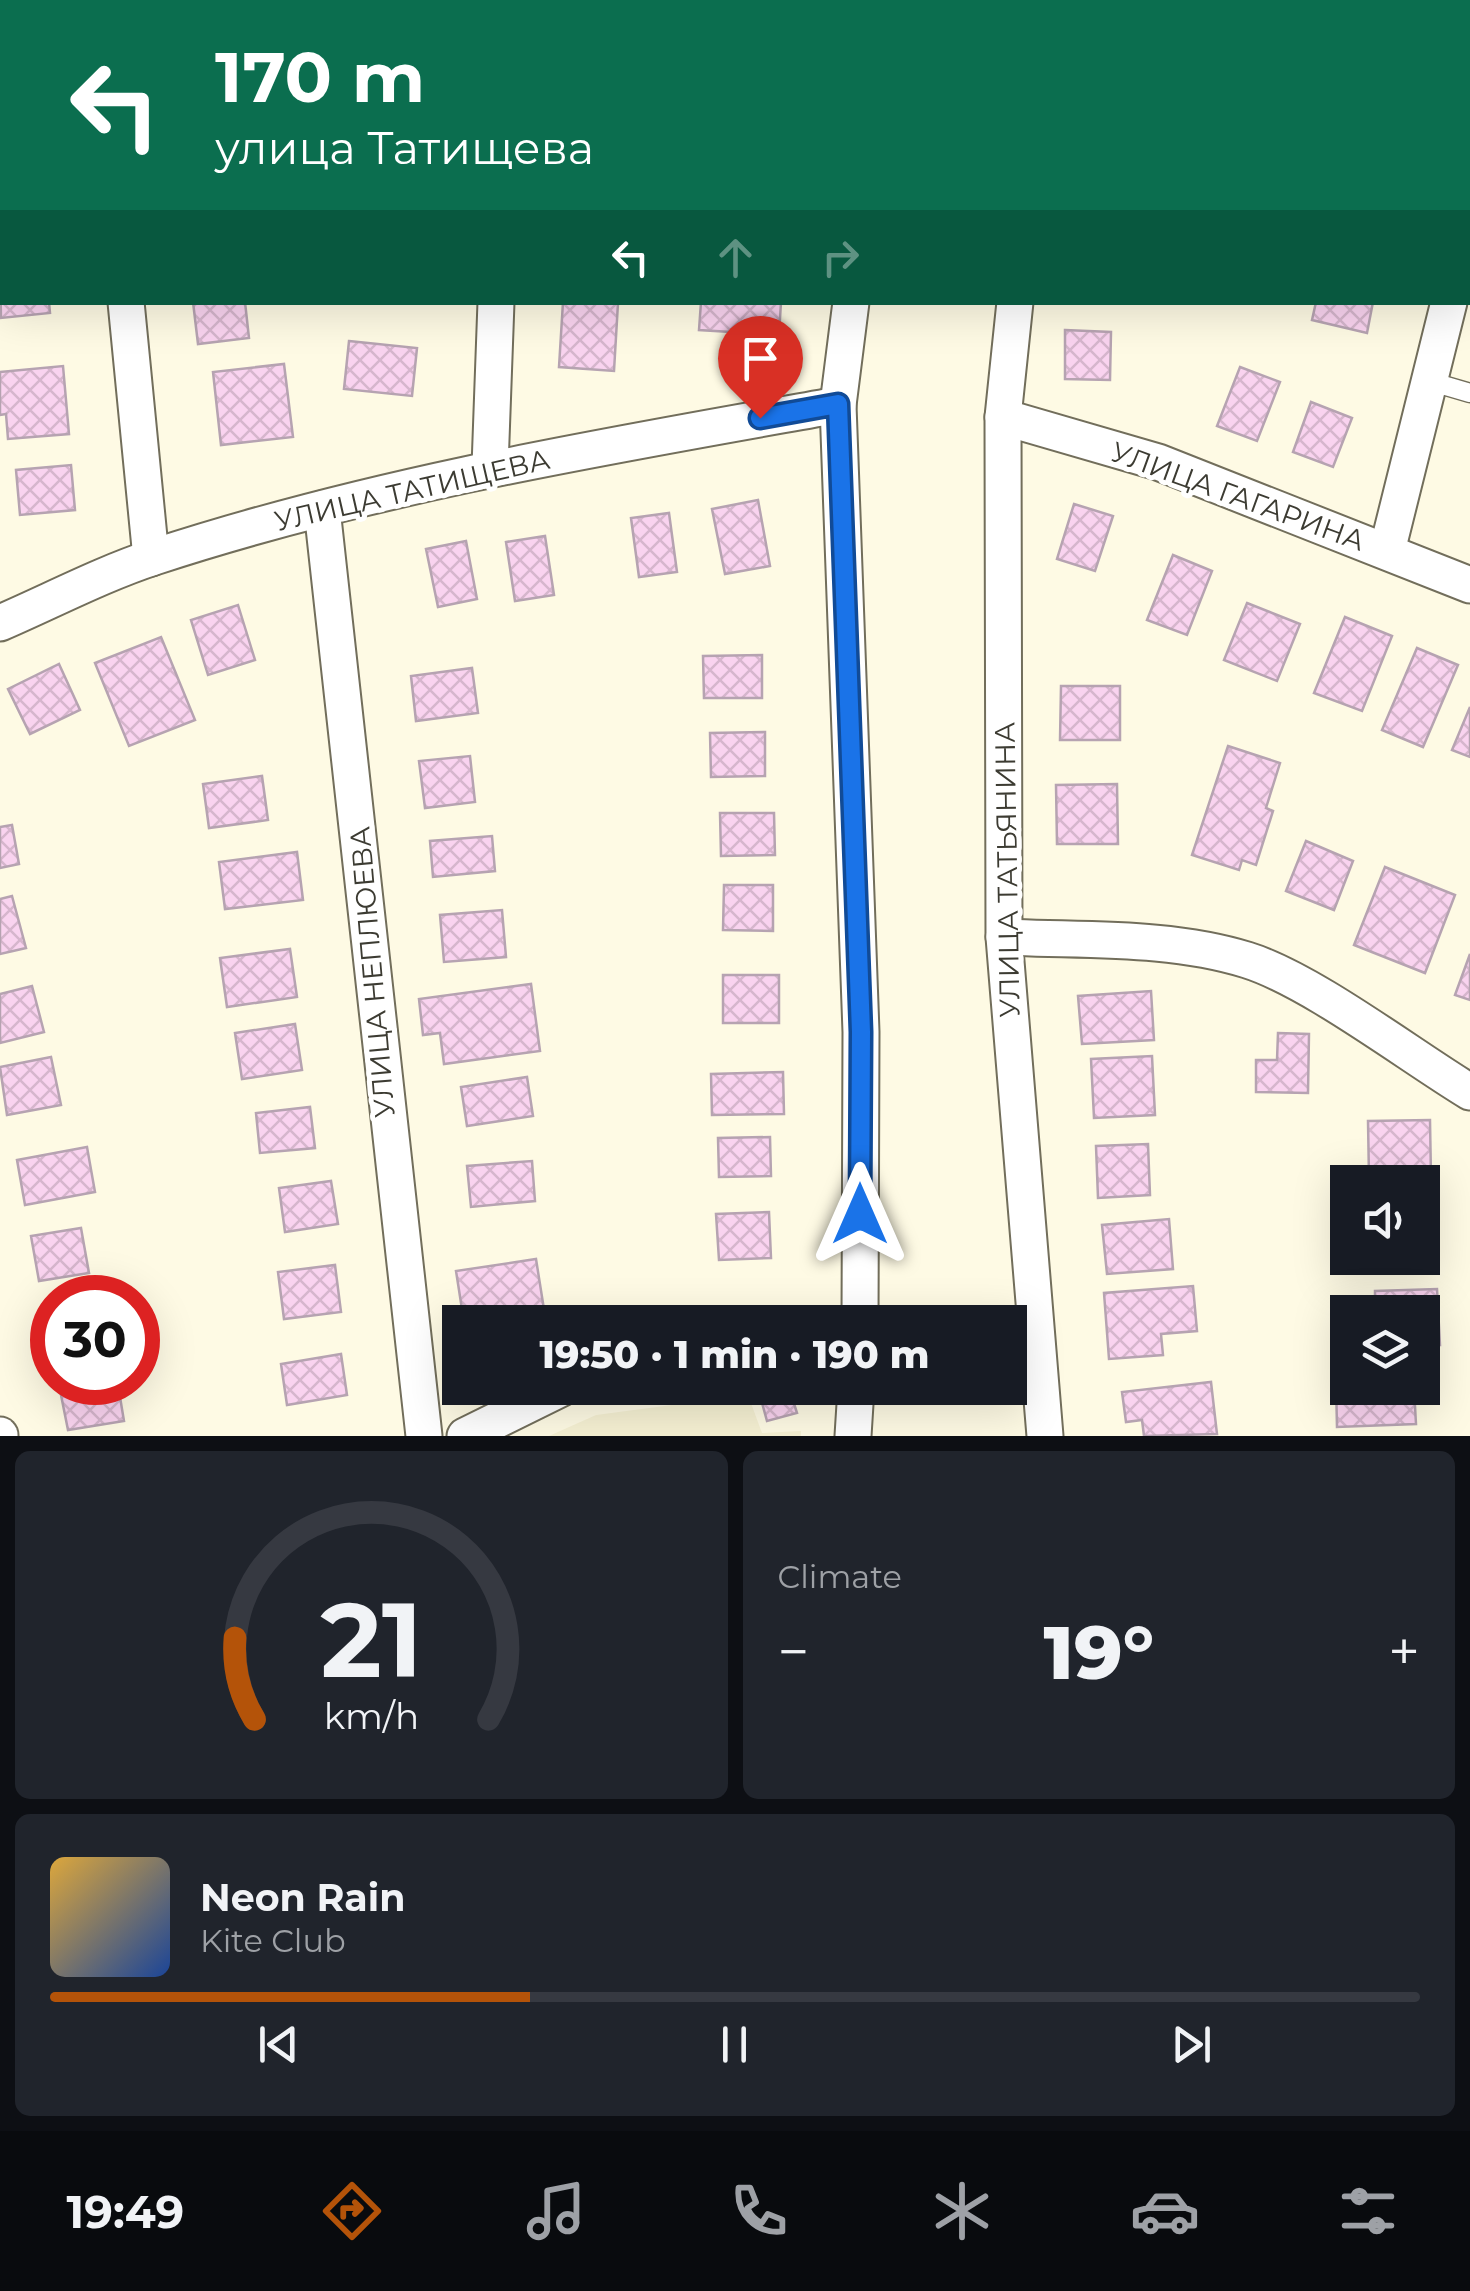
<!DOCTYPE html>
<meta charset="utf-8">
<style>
:root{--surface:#171b24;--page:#20242c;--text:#f1f3f6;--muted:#9ea1a6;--line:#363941;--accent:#b45309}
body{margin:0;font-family:Montserrat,sans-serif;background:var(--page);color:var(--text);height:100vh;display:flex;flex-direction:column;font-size:38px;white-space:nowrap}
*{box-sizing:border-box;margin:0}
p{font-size:32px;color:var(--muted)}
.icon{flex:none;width:55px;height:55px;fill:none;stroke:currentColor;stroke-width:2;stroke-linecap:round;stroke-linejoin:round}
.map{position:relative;height:1436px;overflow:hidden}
.panel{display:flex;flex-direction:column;gap:15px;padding:15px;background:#0d0f14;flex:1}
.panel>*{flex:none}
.top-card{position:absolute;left:0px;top:0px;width:1470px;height:305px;box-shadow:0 10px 40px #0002;background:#0b6e4f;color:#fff;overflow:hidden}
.fabs{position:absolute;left:1330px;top:1165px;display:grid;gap:20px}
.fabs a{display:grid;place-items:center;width:110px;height:110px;border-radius:0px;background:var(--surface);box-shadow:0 10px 40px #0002;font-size:50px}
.speed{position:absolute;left:30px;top:1275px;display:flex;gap:20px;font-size:50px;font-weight:700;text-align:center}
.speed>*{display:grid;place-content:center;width:130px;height:130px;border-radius:50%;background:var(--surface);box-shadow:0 10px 40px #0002;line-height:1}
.speed .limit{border:15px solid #d22;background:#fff;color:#111}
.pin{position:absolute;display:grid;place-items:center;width:85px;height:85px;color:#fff;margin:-102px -42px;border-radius:50% 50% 50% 0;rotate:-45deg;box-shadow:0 0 10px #0007}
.pin .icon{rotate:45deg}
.me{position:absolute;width:110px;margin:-55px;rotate:0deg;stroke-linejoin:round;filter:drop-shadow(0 0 8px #0008)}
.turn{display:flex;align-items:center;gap:35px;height:210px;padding:0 50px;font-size:45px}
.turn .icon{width:130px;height:130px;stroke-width:2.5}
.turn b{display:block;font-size:70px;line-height:85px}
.lanes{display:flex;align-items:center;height:95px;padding:0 50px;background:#0003;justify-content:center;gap:50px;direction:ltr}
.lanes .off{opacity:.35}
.big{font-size:75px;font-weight:800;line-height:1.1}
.panel .card{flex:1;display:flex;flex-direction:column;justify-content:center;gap:15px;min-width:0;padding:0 35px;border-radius:15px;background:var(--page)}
.panel .dial{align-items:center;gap:0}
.dial svg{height:260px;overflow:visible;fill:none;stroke:var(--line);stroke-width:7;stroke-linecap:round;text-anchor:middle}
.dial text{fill:var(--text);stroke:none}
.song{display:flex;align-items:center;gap:30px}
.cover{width:120px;height:120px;border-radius:15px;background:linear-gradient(135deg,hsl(40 70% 55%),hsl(220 70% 35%))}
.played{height:10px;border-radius:5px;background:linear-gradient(90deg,var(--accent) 35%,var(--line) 35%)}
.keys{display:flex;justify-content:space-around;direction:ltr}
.heat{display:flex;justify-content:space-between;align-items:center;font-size:55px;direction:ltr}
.panel .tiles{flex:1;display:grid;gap:15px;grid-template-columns:1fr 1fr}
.card:last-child{grid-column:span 2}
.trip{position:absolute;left:442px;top:1305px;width:585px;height:100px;border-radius:0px;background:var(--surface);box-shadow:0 10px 40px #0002;font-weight:800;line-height:100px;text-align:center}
.tab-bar{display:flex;height:160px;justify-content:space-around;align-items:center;background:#090b0e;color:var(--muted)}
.tab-bar .icon{width:70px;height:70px}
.tab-bar .active{color:var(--accent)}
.tab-bar b{font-size:45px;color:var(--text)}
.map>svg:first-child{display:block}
.built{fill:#f6f1d3}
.building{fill:url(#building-cross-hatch);stroke:#b6a3b1;stroke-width:2.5}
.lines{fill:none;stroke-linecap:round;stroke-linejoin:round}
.service-casing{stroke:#726e5b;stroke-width:21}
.minor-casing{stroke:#726e5b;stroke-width:39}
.service{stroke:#fff;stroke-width:18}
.minor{stroke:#fff;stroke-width:35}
.route-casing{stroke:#114b97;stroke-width:25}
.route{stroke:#1a73e8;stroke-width:18}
.labels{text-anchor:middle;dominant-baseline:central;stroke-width:10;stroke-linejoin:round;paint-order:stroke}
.street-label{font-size:28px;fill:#3c3b32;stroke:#fff}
</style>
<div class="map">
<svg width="1470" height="1436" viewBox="0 0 1470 1436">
<defs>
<pattern id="building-cross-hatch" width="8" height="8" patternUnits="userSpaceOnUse" patternTransform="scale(2.5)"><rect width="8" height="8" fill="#f9d3ef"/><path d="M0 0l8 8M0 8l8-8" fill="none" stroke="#d6b6cd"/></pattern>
</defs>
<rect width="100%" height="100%" fill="#fefae4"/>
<!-- built -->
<polygon class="built" points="748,1395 762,1433 801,1431 801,1436 549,1436 596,1415"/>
<!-- building -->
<g class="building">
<polygon points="1392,0 1470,0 1470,31 1468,36 1468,2"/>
<polygon points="0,271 2,302 49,302 50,313 1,318"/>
<polygon points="193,302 245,302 249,338 198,344"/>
<polygon points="563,302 618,303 614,371 559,367"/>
<polygon points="701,302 781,302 779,335 699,330"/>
<polygon points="1316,302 1373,302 1367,333 1312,320"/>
<polygon points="1065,330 1111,332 1110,380 1065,379"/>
<polygon points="349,341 417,348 412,396 344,389"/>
<polygon points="284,364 293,437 221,445 213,372"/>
<polygon points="63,366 69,434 8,439 6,414 0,415 0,372"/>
<polygon points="1240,367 1280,382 1257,441 1217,426"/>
<polygon points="1311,402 1352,418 1333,467 1293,452"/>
<polygon points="71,465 75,510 20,515 16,470"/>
<polygon points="758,500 770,566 725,574 712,509"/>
<polygon points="1074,504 1113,516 1095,571 1057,559"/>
<polygon points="669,513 677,572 639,577 631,518"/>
<polygon points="545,536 554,595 515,601 506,542"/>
<polygon points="466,541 477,599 438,607 426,549"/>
<polygon points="1173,555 1212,571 1187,635 1147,620"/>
<polygon points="1247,603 1300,624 1277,681 1224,660"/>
<polygon points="238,605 255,660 208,675 191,620"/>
<polygon points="1345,617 1392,636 1362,711 1314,693"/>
<polygon points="161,637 195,720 129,746 95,663"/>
<polygon points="1417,648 1458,665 1423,747 1382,730"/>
<polygon points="762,655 762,698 704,698 703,656"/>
<polygon points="59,664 80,710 30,734 8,689"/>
<polygon points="472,668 478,713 416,721 411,676"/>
<polygon points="1061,686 1120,686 1120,740 1060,740"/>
<polygon points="1470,707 1470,757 1452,750"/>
<polygon points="765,732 765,776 711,777 710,733"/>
<polygon points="1228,746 1280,763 1266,808 1273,811 1256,865 1242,860 1239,870 1192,855"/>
<polygon points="470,756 475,802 425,808 419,761"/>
<polygon points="262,776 268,820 209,828 203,784"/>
<polygon points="1117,784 1118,844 1057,844 1056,785"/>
<polygon points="720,813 774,813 775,855 721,856"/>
<polygon points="12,825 19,864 0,868 0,827"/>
<polygon points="492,836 495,871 433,877 430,841"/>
<polygon points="1306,841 1353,861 1334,910 1286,891"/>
<polygon points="297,852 303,900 225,909 219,862"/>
<polygon points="1385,867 1455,895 1425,973 1354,945"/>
<polygon points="724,885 773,885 773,931 723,930"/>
<polygon points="12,896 26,948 0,954 0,899"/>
<polygon points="502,910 506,957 444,962 440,915"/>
<polygon points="290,949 297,997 227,1007 220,958"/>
<polygon points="1470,954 1470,1000 1455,995"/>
<rect x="723" y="975" width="56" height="48"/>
<polygon points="531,984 540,1051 444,1064 440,1033 423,1035 419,999"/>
<polygon points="32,986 44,1032 0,1043 0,994"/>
<polygon points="1151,991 1154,1040 1082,1044 1078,996"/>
<polygon points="295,1024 302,1070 242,1079 235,1033"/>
<polygon points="1278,1033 1309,1034 1308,1093 1256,1092 1256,1060 1277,1060"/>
<polygon points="1152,1056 1155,1115 1094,1118 1091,1059"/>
<polygon points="51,1057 61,1105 7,1115 0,1067"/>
<polygon points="783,1072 784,1114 712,1115 711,1074"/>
<polygon points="527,1077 533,1116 467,1126 461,1087"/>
<polygon points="310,1107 315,1148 260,1153 256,1113"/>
<polygon points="1430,1120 1431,1178 1369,1178 1368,1121"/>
<polygon points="770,1137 771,1176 719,1177 718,1138"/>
<polygon points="1148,1144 1150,1195 1098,1198 1096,1146"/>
<polygon points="87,1147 95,1192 25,1205 17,1160"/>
<polygon points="532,1161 535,1201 471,1207 467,1166"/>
<polygon points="331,1181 338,1224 285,1232 279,1188"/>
<polygon points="769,1212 771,1258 719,1260 716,1214"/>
<polygon points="1422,1213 1430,1213 1429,1258 1416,1258 1422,1258"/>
<polygon points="1169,1219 1173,1269 1107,1274 1102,1225"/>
<polygon points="81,1228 89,1273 39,1281 31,1236"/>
<polygon points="536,1259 546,1322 464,1322 456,1271"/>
<polygon points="335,1265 341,1312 284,1319 278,1272"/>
<polygon points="1193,1286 1197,1331 1161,1334 1163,1355 1109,1359 1104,1293"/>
<polygon points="1437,1289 1440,1345 1422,1346 1422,1312 1375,1312 1375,1291"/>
<polygon points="341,1354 347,1395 287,1405 281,1364"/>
<polygon points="1211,1382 1217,1434 1144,1436 1142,1420 1126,1422 1122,1392"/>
<polygon points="1336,1383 1348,1383 1348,1388 1414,1388 1416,1424 1337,1427"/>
<polygon points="118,1385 124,1421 68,1430 61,1395"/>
<polygon points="790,1391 797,1413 767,1421 761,1399"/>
</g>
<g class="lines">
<defs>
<polyline id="service" points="1429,381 1470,393"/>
<g id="minor">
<polyline points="96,0 97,2"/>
<polyline points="509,2 509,0"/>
<polyline points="908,2 908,0"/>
<polyline points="1077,2 1078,0"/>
<polyline points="1468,229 1470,219"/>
<polyline points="126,302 151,558"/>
<polyline points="851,302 838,405 861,1032 860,1322"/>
<polyline points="1015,302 1003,417 1004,937 1045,1436"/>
<polyline points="1003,417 1158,462 1470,585"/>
<polyline points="490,467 496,302"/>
<polyline points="322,509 424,1436"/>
<polyline points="1387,551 1449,302"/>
<path d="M0,623C51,601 102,574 154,557C377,484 608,446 838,405"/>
<path d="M1004,937C1084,941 1170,936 1247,960C1311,980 1409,1055 1470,1092"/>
<polyline points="0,1435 0,1436"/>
<polyline points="465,1436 562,1388"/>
<polyline points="853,1436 856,1388"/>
</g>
</defs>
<!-- service casing -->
<use href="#service" class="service-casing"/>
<!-- minor casing -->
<use href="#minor" class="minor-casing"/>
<!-- service -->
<use href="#service" class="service"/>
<!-- minor -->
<use href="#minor" class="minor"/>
</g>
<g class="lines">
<defs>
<polyline id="route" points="760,418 838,404 861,1032 860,1214"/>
</defs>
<!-- route casing -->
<use href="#route" class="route-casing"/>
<!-- route -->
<use href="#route" class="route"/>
</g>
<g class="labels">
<!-- street labels -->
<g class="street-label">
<text transform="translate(412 490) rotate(-13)">УЛИЦА ТАТИЩЕВА</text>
<text transform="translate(1238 496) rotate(20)">УЛИЦА ГАГАРИНА</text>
<text transform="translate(1007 870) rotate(-91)">УЛИЦА ТАТЬЯНИНА</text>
<text transform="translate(372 972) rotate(-95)">УЛИЦА НЕПЛЮЕВА</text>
</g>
</g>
</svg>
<div class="fabs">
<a><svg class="icon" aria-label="sound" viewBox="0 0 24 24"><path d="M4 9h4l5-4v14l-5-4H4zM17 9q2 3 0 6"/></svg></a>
<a><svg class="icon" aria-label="layers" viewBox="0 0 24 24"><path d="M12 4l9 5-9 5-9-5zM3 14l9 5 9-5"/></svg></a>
</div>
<div class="speed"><div class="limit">30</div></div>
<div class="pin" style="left:760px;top:418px;background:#d93025"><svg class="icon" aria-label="arrive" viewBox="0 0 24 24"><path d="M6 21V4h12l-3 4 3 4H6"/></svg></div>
<svg class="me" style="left:860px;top:1214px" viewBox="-20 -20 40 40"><path d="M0-17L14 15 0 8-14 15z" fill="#1a73e8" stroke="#fff" stroke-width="4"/></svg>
<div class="trip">19:50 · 1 min · 190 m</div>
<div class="top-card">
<div class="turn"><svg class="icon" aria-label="left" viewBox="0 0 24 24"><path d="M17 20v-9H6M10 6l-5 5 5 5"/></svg><div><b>170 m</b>улица Татищева</div></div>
<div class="lanes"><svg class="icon" aria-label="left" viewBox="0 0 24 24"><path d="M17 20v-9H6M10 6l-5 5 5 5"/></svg><svg class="icon off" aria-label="ahead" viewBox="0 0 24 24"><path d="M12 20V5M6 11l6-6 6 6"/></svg><svg class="icon off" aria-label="right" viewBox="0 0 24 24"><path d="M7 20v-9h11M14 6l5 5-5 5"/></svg></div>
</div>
</div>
<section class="panel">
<div class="tiles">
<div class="card dial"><svg viewBox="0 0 100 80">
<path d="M14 69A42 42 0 1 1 86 69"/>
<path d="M14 69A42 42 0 0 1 8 44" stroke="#b45309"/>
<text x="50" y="56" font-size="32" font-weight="700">21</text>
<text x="50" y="72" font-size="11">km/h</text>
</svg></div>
<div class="card"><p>Climate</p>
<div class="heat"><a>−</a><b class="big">19°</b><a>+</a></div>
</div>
<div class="card">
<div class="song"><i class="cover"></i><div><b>Neon Rain</b><p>Kite Club</p></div></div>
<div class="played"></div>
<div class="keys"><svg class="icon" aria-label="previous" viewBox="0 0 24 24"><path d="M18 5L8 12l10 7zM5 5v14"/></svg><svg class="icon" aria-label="pause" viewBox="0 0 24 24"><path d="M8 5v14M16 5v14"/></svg><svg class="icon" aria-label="next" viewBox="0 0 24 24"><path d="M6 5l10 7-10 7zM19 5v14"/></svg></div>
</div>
</div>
</section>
<nav class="tab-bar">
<b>19:49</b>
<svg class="icon active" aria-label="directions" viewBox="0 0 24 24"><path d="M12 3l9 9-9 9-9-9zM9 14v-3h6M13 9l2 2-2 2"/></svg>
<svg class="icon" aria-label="music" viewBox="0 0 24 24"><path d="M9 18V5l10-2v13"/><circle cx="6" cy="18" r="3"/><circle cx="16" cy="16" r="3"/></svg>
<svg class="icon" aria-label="phone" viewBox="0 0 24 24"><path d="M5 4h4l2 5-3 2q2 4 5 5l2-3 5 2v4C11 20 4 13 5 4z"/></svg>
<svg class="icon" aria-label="climate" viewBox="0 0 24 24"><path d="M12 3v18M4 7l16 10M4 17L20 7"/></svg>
<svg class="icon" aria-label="car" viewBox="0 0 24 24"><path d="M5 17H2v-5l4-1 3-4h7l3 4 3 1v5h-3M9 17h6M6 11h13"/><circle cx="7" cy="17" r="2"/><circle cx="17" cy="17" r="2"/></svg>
<svg class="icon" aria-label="filters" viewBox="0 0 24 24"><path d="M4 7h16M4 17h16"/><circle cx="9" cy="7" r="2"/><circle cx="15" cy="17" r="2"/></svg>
</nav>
